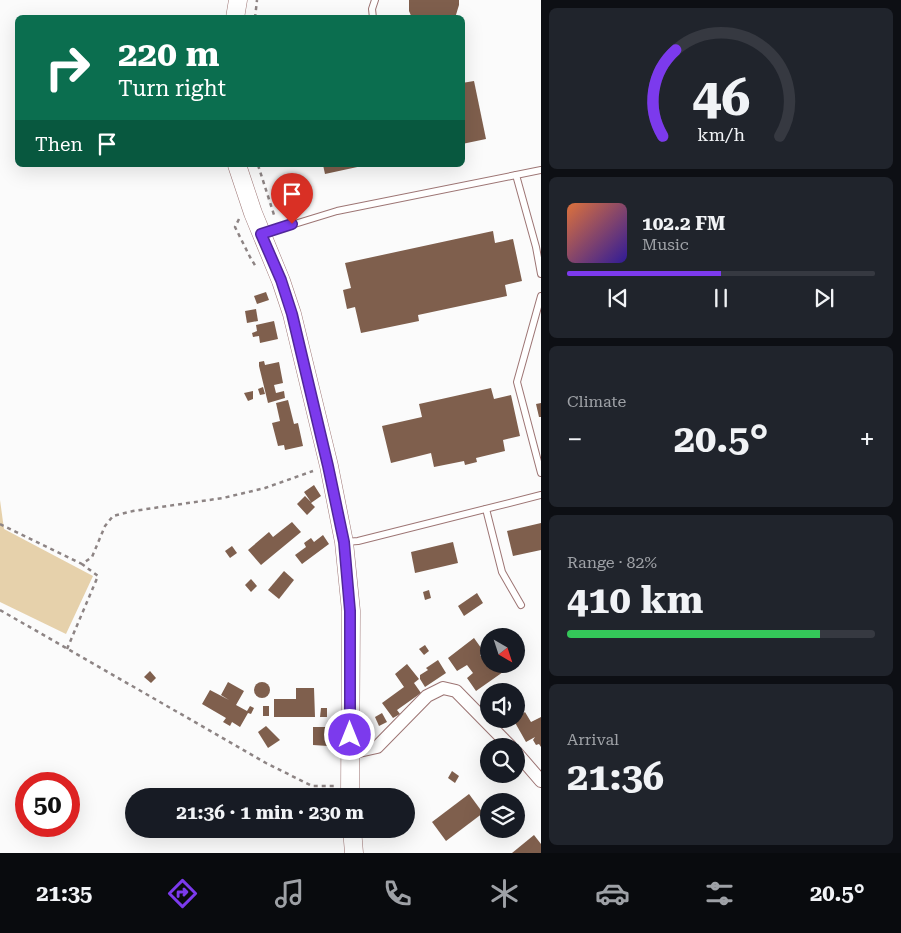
<!DOCTYPE html>
<meta charset="utf-8">
<style>
:root{--surface:#171b24;--page:#20242c;--text:#f1f3f6;--muted:#9ea1a6;--line:#363941;--accent:#7c3aed}
body{margin:0;font-family:"Roboto Serif",serif;background:var(--page);color:var(--text);height:100vh;display:flex;flex-direction:column;font-size:19px;white-space:nowrap}
*{box-sizing:border-box;margin:0}
p{font-size:16px;color:var(--muted)}
.icon{flex:none;width:28px;height:28px;fill:none;stroke:currentColor;stroke-width:2;stroke-linecap:round;stroke-linejoin:round}
.map{position:relative;flex:1;overflow:hidden}
.side{display:flex;flex-direction:column;gap:8px;padding:8px;background:#0d0f14;width:360px}
.side>*{flex:none}
.banner{position:absolute;left:15px;top:15px;width:450px;height:152px;border-radius:8px;box-shadow:0 5px 20px #0002;background:#0b6e4f;color:#fff;overflow:hidden}
.needle{width:32px;rotate:141deg}
.buttons{position:absolute;left:480px;top:628px;display:grid;gap:10px}
.buttons a{display:grid;place-items:center;width:45px;height:45px;border-radius:50%;background:var(--surface);box-shadow:0 5px 20px #0002;font-size:25px}
.speed{position:absolute;left:15px;top:772px;display:flex;gap:10px;font-size:25px;font-weight:700;text-align:center}
.speed>*{display:grid;place-content:center;width:65px;height:65px;border-radius:50%;background:var(--surface);box-shadow:0 5px 20px #0002;line-height:1}
.speed .limit{border:8px solid #d22;background:#fff;color:#111}
.pin{position:absolute;display:grid;place-items:center;width:42px;height:42px;color:#fff;margin:-51px -21px;border-radius:50% 50% 50% 0;rotate:-45deg;box-shadow:0 0 5px #0007}
.pin .icon{rotate:45deg}
.me{position:absolute;width:55px;margin:-28px;rotate:0deg;stroke-linejoin:round;filter:drop-shadow(0 0 4px #0008)}
.turn{display:flex;align-items:center;gap:18px;height:105px;padding:0 20px;font-size:22px}
.turn .icon{width:65px;height:65px;stroke-width:2.5}
.turn b{display:block;font-size:35px;line-height:42px}
.then{display:flex;align-items:center;height:48px;padding:0 20px;background:#0003;gap:10px;font-size:19px}
.big{font-size:38px;font-weight:700;line-height:1.1}
.side .card{flex:1;display:flex;flex-direction:column;justify-content:center;gap:8px;min-width:0;padding:0 18px;border-radius:8px;background:var(--page)}
.side .dial{align-items:center;gap:0}
.dial svg{height:130px;overflow:visible;fill:none;stroke:var(--line);stroke-width:7;stroke-linecap:round;text-anchor:middle}
.dial text{fill:var(--text);stroke:none}
.song{display:flex;align-items:center;gap:15px}
.cover{width:60px;height:60px;border-radius:8px;background:linear-gradient(135deg,hsl(20 70% 55%),hsl(250 70% 35%))}
.played{height:5px;border-radius:2px;background:linear-gradient(90deg,var(--accent) 50%,var(--line) 50%)}
.keys{display:flex;justify-content:space-around;direction:ltr}
.heat{display:flex;justify-content:space-between;align-items:center;font-size:28px;direction:ltr}
.charge{height:8px;border-radius:4px;background:linear-gradient(90deg,#34c759 82%,var(--line) 0)}
.trip{position:absolute;left:125px;top:788px;width:290px;height:50px;border-radius:25px;background:var(--surface);box-shadow:0 5px 20px #0002;font-weight:700;line-height:50px;text-align:center}
.tab-bar{display:flex;height:80px;justify-content:space-around;align-items:center;background:#090b0e;color:var(--muted)}
.tab-bar .icon{width:35px;height:35px}
.tab-bar .selected{color:var(--accent)}
.tab-bar b{font-size:22px;color:var(--text)}
main{display:flex;flex:1;min-height:0}
.map>svg:first-child{display:block}
.green{fill:#e6d1ab}
.building{fill:#7f5f4d}
.lines{fill:none;stroke-linecap:round;stroke-linejoin:round}
.lane-casing{stroke:#9d7574;stroke-width:8}
.street-casing{stroke:#9d7574;stroke-width:14}
.secondary-casing{stroke:#9d7574;stroke-width:19}
.path{stroke:#8d8484;stroke-width:2.5;stroke-dasharray:4 4;stroke-linecap:butt}
.lane{stroke:#fff;stroke-width:6}
.street{stroke:#fff;stroke-width:12}
.secondary{stroke:#fff;stroke-width:18}
.route-casing{stroke:#51269a;stroke-width:12}
.route{stroke:#7c3aed;stroke-width:9}
</style>
<main>
<div class="map">
<svg width="541" height="853" viewBox="0 0 541 853">
<rect width="100%" height="100%" fill="#fbfbfb"/>
<!-- green -->
<polygon class="green" points="0,500 4,529 93,576 66,634 0,602"/>
<!-- building -->
<g class="building">
<polygon points="409,0 459,0 459,5 455,18 412,18 409,11"/>
<polygon points="474,81 486,139 462,144 462,83"/>
<polygon points="323,165 362,165 362,166 325,174"/>
<polygon points="493,231 495,243 513,239 522,281 505,285 507,296 418,315 419,321 361,333 355,307 347,309 343,290 351,288 345,263"/>
<polygon points="266,292 269,300 257,304 254,296"/>
<polygon points="256,309 258,321 247,323 245,311"/>
<polygon points="274,321 278,339 260,343 259,336 253,337 252,333 257,331 256,325"/>
<polygon points="264,361 265,365 279,362 283,383 274,385 276,393 284,391 285,398 268,403 259,366 259,362"/>
<polygon points="263,387 265,394 260,395 258,389"/>
<polygon points="491,388 494,399 511,395 520,436 503,440 505,451 476,458 477,462 465,465 464,461 434,467 431,453 391,463 382,426 422,417 419,404"/>
<polygon points="253,391 253,399 248,401 244,393"/>
<polygon points="288,400 294,424 298,423 303,446 285,450 284,445 278,446 272,423 280,421 276,403"/>
<polygon points="541,403 541,417 539,417 536,404"/>
<polygon points="314,485 321,496 311,503 315,507 307,515 297,504 305,496 311,502 304,492"/>
<polygon points="292,522 301,532 261,565 248,550 269,532 273,537"/>
<polygon points="541,523 541,550 513,556 507,531"/>
<polygon points="323,535 329,544 302,564 295,555 306,547 304,543 311,538 314,542"/>
<polygon points="453,542 458,563 415,573 411,552"/>
<polygon points="232,546 237,553 230,558 225,551"/>
<polygon points="284,571 294,580 279,599 268,590"/>
<polygon points="251,579 257,586 251,592 245,585"/>
<polygon points="429,590 431,598 425,600 423,592"/>
<polygon points="477,593 483,603 464,616 458,606"/>
<polygon points="474,638 484,652 480,655 487,664 489,662 489,664 497,664 503,672 476,691 467,678 473,673 467,665 457,671 448,658"/>
<polygon points="425,645 429,651 424,655 419,649"/>
<polygon points="438,660 446,673 425,687 420,679 420,675 428,670 426,668"/>
<polygon points="407,664 419,679 414,683 421,693 397,710 400,714 393,718 382,703 404,687 395,674"/>
<polygon points="150,671 156,678 151,683 144,677"/>
<circle cx="262" cy="690" r="8"/>
<polygon points="228,682 244,691 236,705 247,711 250,706 254,708 251,714 248,713 240,727 232,722 230,726 223,722 226,718 202,704 210,690 229,700 221,695"/>
<polygon points="296,688 314,688 315,717 274,717 274,699 296,699"/>
<rect x="263" y="706" width="6" height="10"/>
<polygon points="321,708 327,708 327,717 320,717"/>
<polygon points="525,712 531,722 541,717 541,747 539,744 536,745 533,740 535,737 526,742 513,719 516,719"/>
<polygon points="382,713 387,722 379,726 375,717"/>
<polygon points="266,726 280,740 268,748 258,732"/>
<polygon points="313,727 328,727 328,746 313,745"/>
<polygon points="452,771 459,776 455,783 448,778"/>
<polygon points="469,794 483,813 446,841 432,822"/>
<polygon points="534,835 541,844 541,853 512,853"/>
</g>
<g class="lines">
<defs>
<g id="lane">
<polyline points="373,18 372,9 375,0"/>
<polyline points="516,175 536,247 541,274"/>
<polyline points="262,234 337,211 541,170"/>
<polyline points="541,296 517,382 541,473"/>
<polyline points="486,509 502,572 521,605"/>
<polyline points="345,542 358,541 541,495"/>
</g>
<g id="street">
<polyline points="516,752 541,781"/>
<polyline points="350,753 377,747 427,696 443,688 456,691 510,746"/>
</g>
<g id="secondary">
<polyline points="235,18 238,0"/>
<polyline points="237,165 253,213 281,281 292,314 329,466 344,542 351,611 350,796"/>
<polyline points="352,829 354,853"/>
</g>
</defs>
<!-- lane casing -->
<use href="#lane" class="lane-casing"/>
<!-- street casing -->
<use href="#street" class="street-casing"/>
<!-- secondary casing -->
<use href="#secondary" class="secondary-casing"/>
<!-- path -->
<g class="path">
<polyline points="255,18 257,0"/>
<polyline points="258,165 275,218"/>
<polyline points="239,219 235,227 250,257 256,267"/>
<polyline points="0,524 82,564 92,557 105,526 113,516 133,511 223,498 265,488 313,471"/>
<polyline points="0,610 266,763 312,786 334,786"/>
<polyline points="67,649 98,576 82,564"/>
</g>
<!-- lane -->
<use href="#lane" class="lane"/>
<!-- street -->
<use href="#street" class="street"/>
<!-- secondary -->
<use href="#secondary" class="secondary"/>
</g>
<g class="lines">
<defs>
<polyline id="route" points="292,224 261,234 281,280 292,314 328,466 344,542 350,611 350,735"/>
</defs>
<!-- route casing -->
<use href="#route" class="route-casing"/>
<!-- route -->
<use href="#route" class="route"/>
</g>
</svg>
<div class="buttons">
<a><svg class="needle" viewBox="-14 -14 28 28"><path d="M0-13l5 13h-10z" fill="#e53935"/><path d="M0 13l5-13h-10z" fill="#9ea1a6"/></svg></a>
<a><svg class="icon" aria-label="sound" viewBox="0 0 24 24"><path d="M4 9h4l5-4v14l-5-4H4zM17 9q2 3 0 6"/></svg></a>
<a><svg class="icon" aria-label="search" viewBox="0 0 24 24"><circle cx="10" cy="10" r="6"/><path d="M15 15l6 6"/></svg></a>
<a><svg class="icon" aria-label="layers" viewBox="0 0 24 24"><path d="M12 4l9 5-9 5-9-5zM3 14l9 5 9-5"/></svg></a>
</div>
<div class="speed"><div class="limit">50</div></div>
<div class="pin" style="left:292px;top:224px;background:#d93025"><svg class="icon" aria-label="arrive" viewBox="0 0 24 24"><path d="M6 21V4h12l-3 4 3 4H6"/></svg></div>
<svg class="me" style="left:350px;top:735px" viewBox="-20 -20 40 40"><circle r="17" fill="#7c3aed" stroke="#fff" stroke-width="3"/><path d="M0-11L8 9 0 5-8 9z" fill="#fff"/></svg>
<div class="trip">21:36 · 1 min · 230 m</div>
<div class="banner">
<div class="turn"><svg class="icon" aria-label="right" viewBox="0 0 24 24"><path d="M7 20v-9h11M14 6l5 5-5 5"/></svg><div><b>220 m</b>Turn right</div></div>
<div class="then">Then<svg class="icon" aria-label="arrive" viewBox="0 0 24 24"><path d="M6 21V4h12l-3 4 3 4H6"/></svg></div>
</div>
</div>
<section class="side">
<div class="card dial"><svg viewBox="0 0 100 80">
<path d="M14 69A42 42 0 1 1 86 69"/>
<path d="M14 69A42 42 0 0 1 22 16" stroke="#7c3aed"/>
<text x="50" y="56" font-size="32" font-weight="700">46</text>
<text x="50" y="72" font-size="11">km/h</text>
</svg></div>
<div class="card">
<div class="song"><i class="cover"></i><div><b>102.2 FM</b><p>Music</p></div></div>
<div class="played"></div>
<div class="keys"><svg class="icon" aria-label="previous" viewBox="0 0 24 24"><path d="M18 5L8 12l10 7zM5 5v14"/></svg><svg class="icon" aria-label="pause" viewBox="0 0 24 24"><path d="M8 5v14M16 5v14"/></svg><svg class="icon" aria-label="next" viewBox="0 0 24 24"><path d="M6 5l10 7-10 7zM19 5v14"/></svg></div>
</div>
<div class="card"><p>Climate</p>
<div class="heat"><a>−</a><b class="big">20.5°</b><a>+</a></div>
</div>
<div class="card"><p>Range · 82%</p><b class="big">410 km</b><div class="charge"></div></div>
<div class="card"><p>Arrival</p><b class="big">21:36</b></div>
</section>
</main>
<nav class="tab-bar">
<b>21:35</b>
<svg class="icon selected" aria-label="directions" viewBox="0 0 24 24"><path d="M12 3l9 9-9 9-9-9zM9 14v-3h6M13 9l2 2-2 2"/></svg>
<svg class="icon" aria-label="music" viewBox="0 0 24 24"><path d="M9 18V5l10-2v13"/><circle cx="6" cy="18" r="3"/><circle cx="16" cy="16" r="3"/></svg>
<svg class="icon" aria-label="phone" viewBox="0 0 24 24"><path d="M5 4h4l2 5-3 2q2 4 5 5l2-3 5 2v4C11 20 4 13 5 4z"/></svg>
<svg class="icon" aria-label="climate" viewBox="0 0 24 24"><path d="M12 3v18M4 7l16 10M4 17L20 7"/></svg>
<svg class="icon" aria-label="car" viewBox="0 0 24 24"><path d="M5 17H2v-5l4-1 3-4h7l3 4 3 1v5h-3M9 17h6M6 11h13"/><circle cx="7" cy="17" r="2"/><circle cx="17" cy="17" r="2"/></svg>
<svg class="icon" aria-label="filters" viewBox="0 0 24 24"><path d="M4 7h16M4 17h16"/><circle cx="9" cy="7" r="2"/><circle cx="15" cy="17" r="2"/></svg>
<b>20.5°</b>
</nav>
